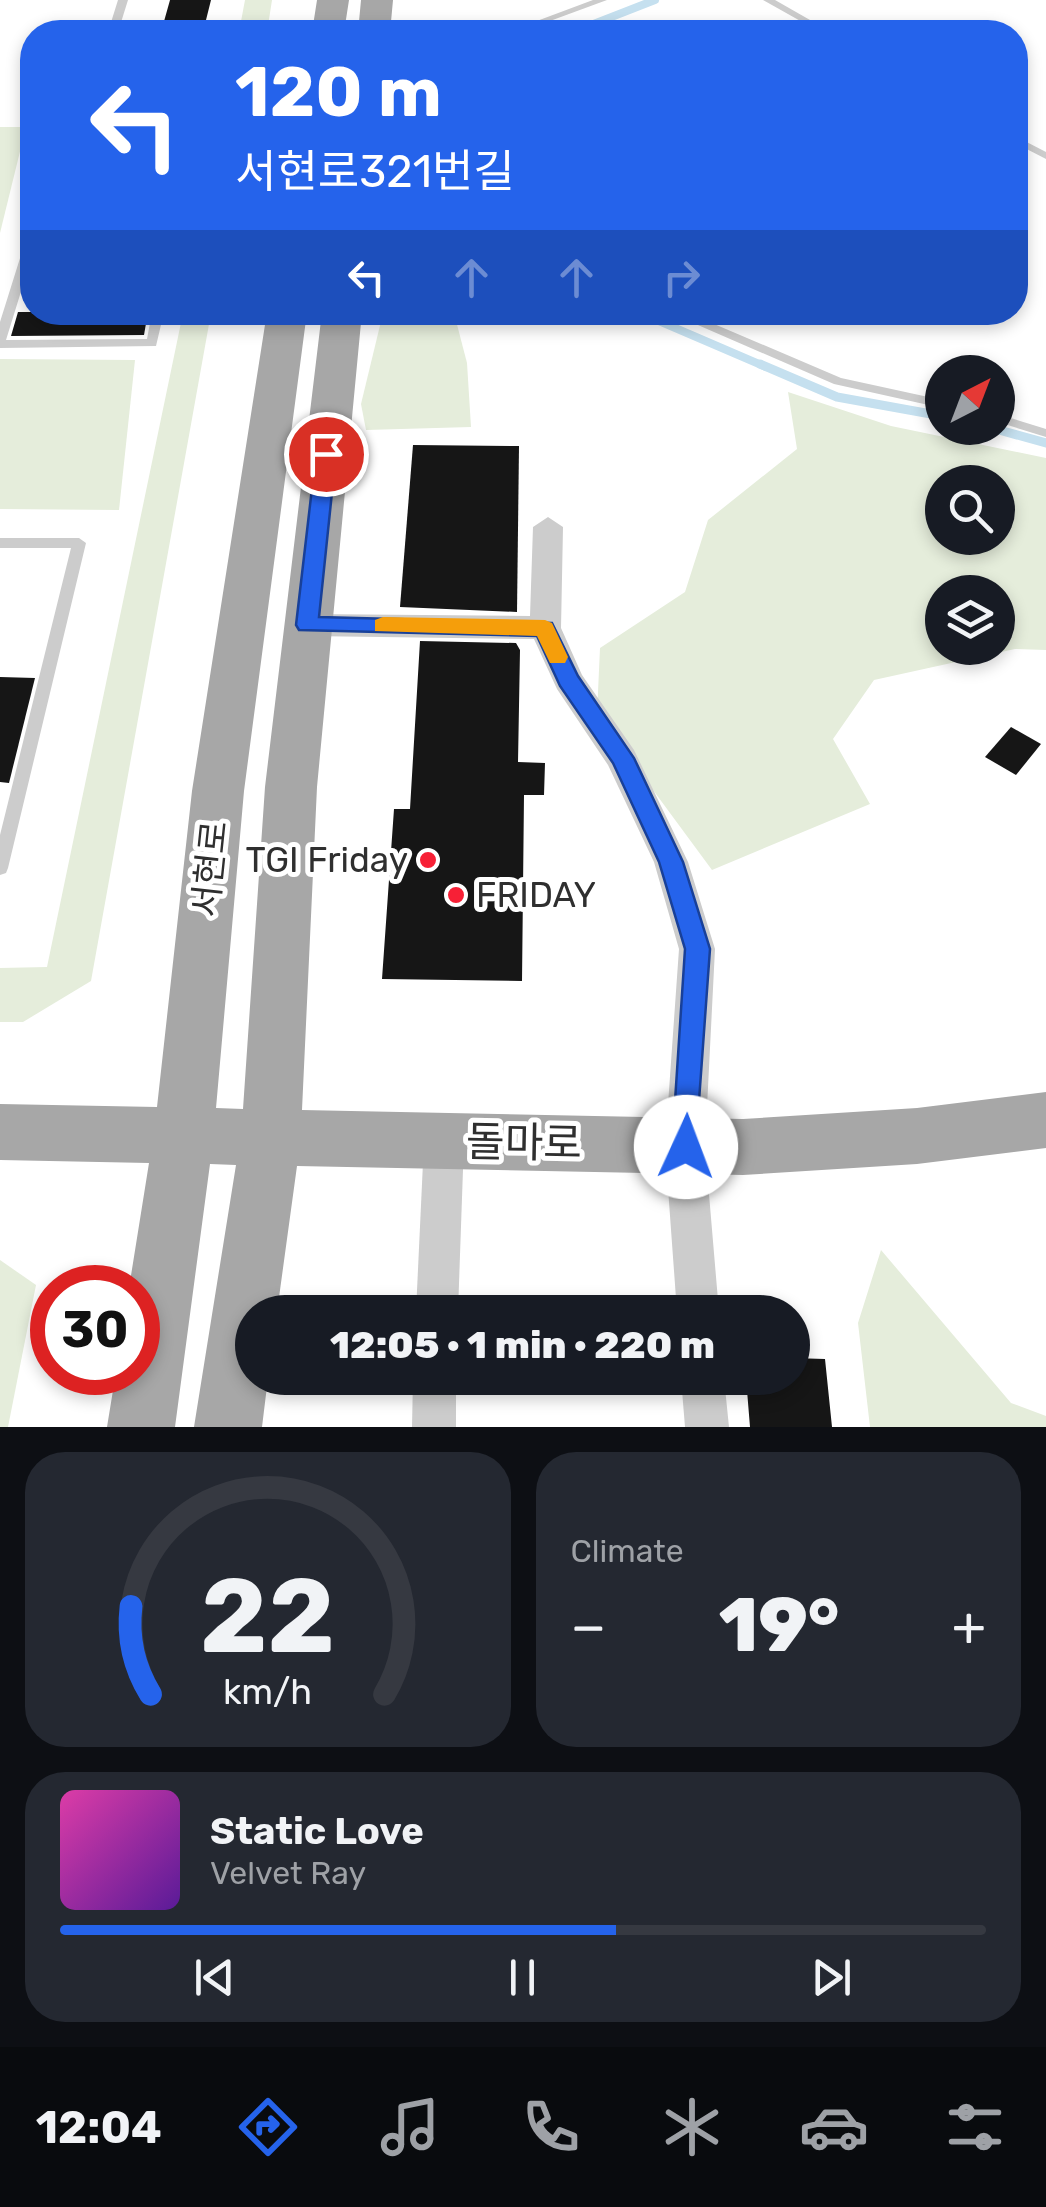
<!DOCTYPE html>
<meta charset="utf-8">
<style>
:root{--surface:#171b24;--page:#242831;--text:#f1f3f6;--muted:#9ea1a6;--line:#363941;--accent:#2563eb}
body{margin:0;font-family:Rubik,"Noto Sans KR",sans-serif;background:var(--page);color:var(--text);height:100vh;display:flex;flex-direction:column;font-size:38px;white-space:nowrap}
*{box-sizing:border-box;margin:0}
p{font-size:32px;color:var(--muted)}
.icon{flex:none;width:55px;height:55px;fill:none;stroke:currentColor;stroke-width:2;stroke-linecap:round;stroke-linejoin:round}
.map{position:relative;height:1427px;overflow:hidden}
.sheet{display:flex;flex-direction:column;gap:25px;padding:25px;background:#0d0f14;flex:1}
.sheet>*{flex:none}
.hud{position:absolute;left:20px;top:20px;width:1008px;height:305px;border-radius:40px;box-shadow:0 5px 15px #0003;background:#2563eb;color:#fff;overflow:hidden}
.needle{width:65px;rotate:42deg}
.buttons{position:absolute;left:925px;top:355px;display:grid;gap:20px}
.buttons a{display:grid;place-items:center;width:90px;height:90px;border-radius:50%;background:var(--surface);box-shadow:0 5px 15px #0003;font-size:50px}
.speed{position:absolute;left:30px;top:1265px;display:flex;gap:20px;font-size:50px;font-weight:700;text-align:center}
.speed>*{display:grid;place-content:center;width:130px;height:130px;border-radius:50%;background:var(--surface);box-shadow:0 5px 15px #0003;line-height:1}
.speed .limit{border:15px solid #d22;background:#fff;color:#111}
.pin{position:absolute;display:grid;place-items:center;width:85px;height:85px;color:#fff;margin:-42px;border:5px solid #fff;border-radius:50%;box-shadow:0 2px 10px #0007}
.me{position:absolute;width:110px;margin:-55px;rotate:2deg;stroke-linejoin:round;filter:drop-shadow(0 0 8px #0008)}
.turn{display:flex;align-items:center;gap:35px;height:210px;padding:0 50px;font-size:45px}
.turn .icon{width:130px;height:130px;stroke-width:2.5}
.turn b{display:block;font-size:70px;line-height:85px}
.lanes{display:flex;align-items:center;height:95px;padding:0 50px;background:#0003;justify-content:center;gap:50px;direction:ltr}
.lanes .off{opacity:.35}
.big{font-size:75px;font-weight:800;line-height:1.1}
.sheet .tile{flex:1;display:flex;flex-direction:column;justify-content:center;gap:15px;min-width:0;padding:0 35px;border-radius:40px;background:var(--page)}
.sheet .dial{align-items:center;gap:0}
.dial svg{height:260px;overflow:visible;fill:none;stroke:var(--line);stroke-width:7;stroke-linecap:round;text-anchor:middle}
.dial text{fill:var(--text);stroke:none}
.song{display:flex;align-items:center;gap:30px}
.cover{width:120px;height:120px;border-radius:15px;background:linear-gradient(135deg,hsl(320 70% 55%),hsl(270 70% 35%))}
.played{height:10px;border-radius:5px;background:linear-gradient(90deg,var(--accent) 60%,var(--line) 60%)}
.keys{display:flex;justify-content:space-around;direction:ltr}
.heat{display:flex;justify-content:space-between;align-items:center;font-size:55px;direction:ltr}
.sheet .tiles{flex:1;display:grid;gap:25px;grid-template-columns:1fr 1fr}
.tile:last-child{grid-column:span 2}
.trip{position:absolute;left:235px;top:1295px;width:575px;height:100px;border-radius:50px;background:var(--surface);box-shadow:0 5px 15px #0003;font-weight:800;line-height:100px;text-align:center}
.menu{display:flex;height:160px;justify-content:space-around;align-items:center;background:#090b0e;color:var(--muted)}
.menu .icon{width:70px;height:70px}
.menu .current{color:var(--accent)}
.menu b{font-size:45px;color:var(--text)}
.map>svg:first-child{display:block}
.green{fill:#e5eddb;fill-rule:evenodd}
.lines{fill:none;stroke-linecap:round;stroke-linejoin:round}
.stream-far1{stroke:#c5e0ef;stroke-width:8}
.stream{stroke:#c5e0ef;stroke-width:9}
.building{fill:#161616}
.service{fill:#ccc;fill-rule:evenodd}
.minor{fill:#ccc;fill-rule:evenodd}
.primary{fill:#a7a7a7;fill-rule:evenodd}
.route{fill:#2563eb;stroke:#184099;stroke-width:2.5}
.slow{fill:#f59e0b}
.poi-dot{fill:#f72036;stroke:#fff;stroke-width:4}
.labels{text-anchor:middle;dominant-baseline:central;stroke-width:10;stroke-linejoin:round;paint-order:stroke}
.poi-label{font-size:35px;fill:#2f2f2f;stroke:#fff;text-anchor:end}
.street-label{font-size:35px;fill:#2f2f2f;stroke:#fff}
.near-street-label{font-size:42px;fill:#2f2f2f;stroke:#fff}
</style>
<div class="map">
<svg width="1046" height="1427" viewBox="0 0 1046 1427">
<rect width="100%" height="100%" fill="#fff"/>
<!-- green -->
<g class="green">
<polygon points="245,0 272,0 267,32 239,32"/>
<polygon points="0,127 26,127 0,233"/>
<polygon points="183,313 211,313 91,981 23,1022 0,1022 0,968 47,967"/>
<polygon points="383,313 454,313 467,363 471,427 366,430 361,404"/>
<polygon points="0,359 135,360 119,510 0,509"/>
<path d="M788,392L891,426L1046,458V650L1015,649L874,680L833,739L870,804L712,870L597,714L600,648L685,592L708,520L797,449ZM942,482H998V538H942ZM942,592H998V648H942Z"/>
<polygon points="881,1250 1011,1403 1046,1416 1046,1427 870,1427 858,1323"/>
<polygon points="0,1260 36,1285 8,1427 0,1427"/>
</g>
<g class="lines">
<!-- stream-far1 -->
<g class="stream-far1">
<polyline points="573,32 655,0"/>
<polyline points="638,312 766,367"/>
</g>
<!-- stream -->
<g class="stream">
<polyline points="760,364 837,397 942,416"/>
<polyline points="992,428 1046,443"/>
</g>
</g>
<!-- building -->
<g class="building">
<polygon points="170,0 211,0 203,32 161,32"/>
<polygon points="18,312 148,312 144,335 11,336"/>
<polygon points="413,445 519,446 517,612 400,607"/>
<polygon points="420,641 516,643 520,650 518,762 545,763 544,795 524,795 522,981 382,979 394,809 410,809"/>
<polygon points="0,677 35,678 9,783 0,782"/>
<polygon points="1011,727 1041,744 1016,775 985,757"/>
<polygon points="792,1358 825,1359 832,1427 750,1427 746,1378 792,1378"/>
</g>
<g class="lines">
<!-- service -->
<g class="service">
<polygon points="118,0 128,0 118,32 108,32"/>
<polygon points="593,0 607,0 520,32 507,32"/>
<polygon points="763,0 775,0 831,32 820,32"/>
<polygon points="1015,136 1046,152 1046,159 1015,143"/>
<polygon points="32,236 32,256 6,340 147,339 152,312 164,312 156,346 0,348 0,322 26,239"/>
<polygon points="668,312 686,312 841,378 942,400 942,408 834,384"/>
<polygon points="998,414 1046,429 1046,437 998,422"/>
<polygon points="0,538 79,538 86,543 8,868 6,873 0,875 0,835 71,548 0,548"/>
</g>
<!-- minor -->
<g class="minor">
<polygon points="548,517 563,527 561,628 582,675 634,750 688,862 715,949 705,1147 719,1312 677,1312 665,1147 679,949 654,862 608,765 557,689 534,639 307,636 296,633 291,625 296,617 307,614 530,616 533,527"/>
<polygon points="444,1123 458,1128 464,1141 458,1312 416,1312 424,1141 430,1128"/>
<polygon points="413,1378 456,1378 456,1427 412,1427"/>
<polygon points="681,1378 724,1378 729,1427 685,1427"/>
</g>
<!-- primary -->
<g class="primary">
<polygon points="317,0 349,0 344,32 312,32"/>
<polygon points="361,0 393,0 390,32 358,32"/>
<polygon points="267,312 307,312 244,791 216,1108 243,1109 265,787 322,312 362,312 317,787 302,1110 743,1119 917,1108 1046,1092 1046,1148 917,1164 743,1175 297,1166 277,1312 252,1312 252,1378 268,1378 262,1427 194,1427 236,1165 210,1164 175,1427 107,1427 116,1372 138,1372 138,1288 129,1288 149,1163 0,1160 0,1104 157,1107 192,791"/>
</g>
</g>
<!-- route -->
<polygon class="route" points="326,448 336,454 319,617 552,623 578,676 634,758 683,862 710,949 695,1156 686,1160 676,1156 672,1147 685,949 659,862 613,763 560,686 537,636 299,630 296,625 316,454"/>
<!-- slow -->
<polygon class="slow" points="383,617 545,620 552,623 568,657 565,663 550,663 537,636 375,631 375,620"/>
<!-- markers -->
<g class="poi-dot">
<circle cx="428" cy="860" r="10"/>
<circle cx="456" cy="895" r="10"/>
</g>
<g class="labels">
<!-- poi labels -->
<g class="poi-label">
<text x="408" y="860">TGI Friday</text>
<text x="476" y="895" text-anchor="start">FRIDAY</text>
</g>
<!-- street labels -->
<g class="street-label">
<text transform="translate(210 869) rotate(-84)">서현로</text>
</g>
<!-- near-street labels -->
<g class="near-street-label">
<text transform="translate(524 1143) rotate(1)">돌마로</text>
</g>
</g>
</svg>
<div class="buttons">
<a><svg class="needle" viewBox="-14 -14 28 28"><path d="M0-13l5 13h-10z" fill="#e53935"/><path d="M0 13l5-13h-10z" fill="#9ea1a6"/></svg></a>
<a><svg class="icon" aria-label="search" viewBox="0 0 24 24"><circle cx="10" cy="10" r="6"/><path d="M15 15l6 6"/></svg></a>
<a><svg class="icon" aria-label="layers" viewBox="0 0 24 24"><path d="M12 4l9 5-9 5-9-5zM3 14l9 5 9-5"/></svg></a>
</div>
<div class="speed"><div class="limit">30</div></div>
<div class="pin" style="left:326px;top:454px;background:#d93025"><svg class="icon" aria-label="arrive" viewBox="0 0 24 24"><path d="M6 21V4h12l-3 4 3 4H6"/></svg></div>
<svg class="me" style="left:686px;top:1147px" viewBox="-20 -20 40 40"><circle r="19" fill="#fff"/><path d="M0-13L10 11 0 6-10 11z" fill="#2563eb"/></svg>
<div class="trip">12:05 · 1 min · 220 m</div>
<div class="hud">
<div class="turn"><svg class="icon" aria-label="left" viewBox="0 0 24 24"><path d="M17 20v-9H6M10 6l-5 5 5 5"/></svg><div><b>120 m</b>서현로321번길</div></div>
<div class="lanes"><svg class="icon" aria-label="left" viewBox="0 0 24 24"><path d="M17 20v-9H6M10 6l-5 5 5 5"/></svg><svg class="icon off" aria-label="ahead" viewBox="0 0 24 24"><path d="M12 20V5M6 11l6-6 6 6"/></svg><svg class="icon off" aria-label="ahead" viewBox="0 0 24 24"><path d="M12 20V5M6 11l6-6 6 6"/></svg><svg class="icon off" aria-label="right" viewBox="0 0 24 24"><path d="M7 20v-9h11M14 6l5 5-5 5"/></svg></div>
</div>
</div>
<section class="sheet">
<div class="tiles">
<div class="tile dial"><svg viewBox="0 0 100 80">
<path d="M14 69A42 42 0 1 1 86 69"/>
<path d="M14 69A42 42 0 0 1 8 42" stroke="#2563eb"/>
<text x="50" y="56" font-size="32" font-weight="700">22</text>
<text x="50" y="72" font-size="11">km/h</text>
</svg></div>
<div class="tile"><p>Climate</p>
<div class="heat"><a>−</a><b class="big">19°</b><a>+</a></div>
</div>
<div class="tile">
<div class="song"><i class="cover"></i><div><b>Static Love</b><p>Velvet Ray</p></div></div>
<div class="played"></div>
<div class="keys"><svg class="icon" aria-label="previous" viewBox="0 0 24 24"><path d="M18 5L8 12l10 7zM5 5v14"/></svg><svg class="icon" aria-label="pause" viewBox="0 0 24 24"><path d="M8 5v14M16 5v14"/></svg><svg class="icon" aria-label="next" viewBox="0 0 24 24"><path d="M6 5l10 7-10 7zM19 5v14"/></svg></div>
</div>
</div>
</section>
<nav class="menu">
<b>12:04</b>
<svg class="icon current" aria-label="directions" viewBox="0 0 24 24"><path d="M12 3l9 9-9 9-9-9zM9 14v-3h6M13 9l2 2-2 2"/></svg>
<svg class="icon" aria-label="music" viewBox="0 0 24 24"><path d="M9 18V5l10-2v13"/><circle cx="6" cy="18" r="3"/><circle cx="16" cy="16" r="3"/></svg>
<svg class="icon" aria-label="phone" viewBox="0 0 24 24"><path d="M5 4h4l2 5-3 2q2 4 5 5l2-3 5 2v4C11 20 4 13 5 4z"/></svg>
<svg class="icon" aria-label="climate" viewBox="0 0 24 24"><path d="M12 3v18M4 7l16 10M4 17L20 7"/></svg>
<svg class="icon" aria-label="car" viewBox="0 0 24 24"><path d="M5 17H2v-5l4-1 3-4h7l3 4 3 1v5h-3M9 17h6M6 11h13"/><circle cx="7" cy="17" r="2"/><circle cx="17" cy="17" r="2"/></svg>
<svg class="icon" aria-label="filters" viewBox="0 0 24 24"><path d="M4 7h16M4 17h16"/><circle cx="9" cy="7" r="2"/><circle cx="15" cy="17" r="2"/></svg>
</nav>
